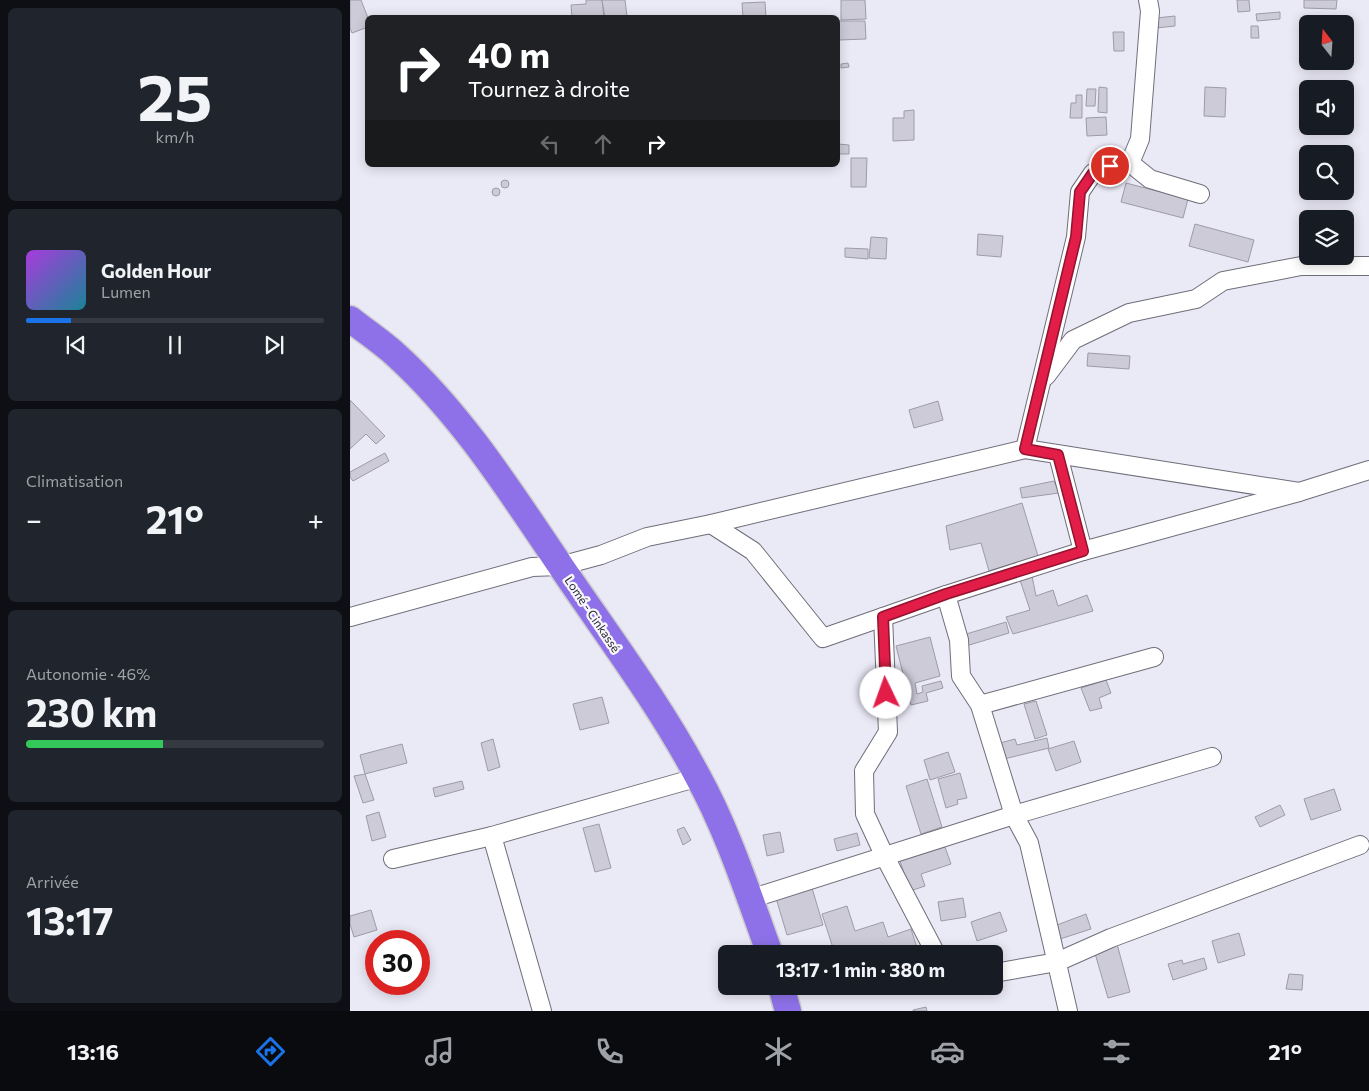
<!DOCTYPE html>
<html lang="fr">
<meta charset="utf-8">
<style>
:root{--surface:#171b24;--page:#20242c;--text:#f1f3f6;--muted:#9ea1a6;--line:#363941;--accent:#1a73e8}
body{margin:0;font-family:Commissioner,sans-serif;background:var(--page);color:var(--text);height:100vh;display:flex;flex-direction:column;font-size:19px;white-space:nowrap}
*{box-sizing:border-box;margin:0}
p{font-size:16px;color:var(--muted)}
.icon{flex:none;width:28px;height:28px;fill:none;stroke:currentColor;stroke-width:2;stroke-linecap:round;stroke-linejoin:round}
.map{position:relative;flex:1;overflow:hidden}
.side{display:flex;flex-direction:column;gap:8px;padding:8px;background:#0d0f14;width:350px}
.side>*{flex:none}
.banner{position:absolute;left:15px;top:15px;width:475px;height:152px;border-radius:8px;box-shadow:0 2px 12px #0003;background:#202124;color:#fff;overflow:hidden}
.needle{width:32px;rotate:343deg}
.controls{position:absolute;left:949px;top:15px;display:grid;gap:10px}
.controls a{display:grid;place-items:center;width:55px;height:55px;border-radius:8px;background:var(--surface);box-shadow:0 2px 12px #0003;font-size:25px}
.speed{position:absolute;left:15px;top:930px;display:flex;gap:10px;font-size:25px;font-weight:700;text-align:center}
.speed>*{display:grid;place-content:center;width:65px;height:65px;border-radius:50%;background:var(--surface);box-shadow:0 2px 12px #0003;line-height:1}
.speed .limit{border:8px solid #d22;background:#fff;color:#111}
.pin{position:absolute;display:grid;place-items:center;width:42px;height:42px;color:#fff;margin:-21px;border:2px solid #fff;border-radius:50%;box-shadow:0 1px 5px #0007}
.me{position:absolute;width:55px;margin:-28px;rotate:357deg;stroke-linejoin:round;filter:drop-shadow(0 0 4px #0008)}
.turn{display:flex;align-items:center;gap:18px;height:105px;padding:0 20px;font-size:22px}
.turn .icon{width:65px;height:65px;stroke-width:2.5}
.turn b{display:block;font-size:35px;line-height:42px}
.lanes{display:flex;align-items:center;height:48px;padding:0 20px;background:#0003;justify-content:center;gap:25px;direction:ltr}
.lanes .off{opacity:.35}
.big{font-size:38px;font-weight:700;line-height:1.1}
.side .card{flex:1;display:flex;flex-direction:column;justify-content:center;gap:8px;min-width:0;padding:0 18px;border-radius:8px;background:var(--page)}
.side .dial{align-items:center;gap:0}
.dial b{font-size:65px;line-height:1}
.song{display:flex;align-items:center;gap:15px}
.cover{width:60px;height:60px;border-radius:8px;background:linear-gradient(135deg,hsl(280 70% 55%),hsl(190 70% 35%))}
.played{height:5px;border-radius:2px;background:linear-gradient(90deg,var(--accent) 15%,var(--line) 15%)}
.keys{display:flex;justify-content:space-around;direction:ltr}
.heat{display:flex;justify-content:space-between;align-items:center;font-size:28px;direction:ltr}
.charge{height:8px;border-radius:4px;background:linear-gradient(90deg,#34c759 46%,var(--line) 0)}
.trip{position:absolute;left:368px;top:945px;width:285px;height:50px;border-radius:8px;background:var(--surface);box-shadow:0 2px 12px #0003;font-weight:700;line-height:50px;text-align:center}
.tab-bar{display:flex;height:80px;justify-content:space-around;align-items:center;background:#090b0e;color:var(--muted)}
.tab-bar .icon{width:35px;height:35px}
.tab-bar .active{color:var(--accent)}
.tab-bar b{font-size:22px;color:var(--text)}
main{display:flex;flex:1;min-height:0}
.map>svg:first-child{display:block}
.building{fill:#cdcbd8;stroke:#9d9ba7}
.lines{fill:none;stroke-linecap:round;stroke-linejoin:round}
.minor-casing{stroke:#6f6e79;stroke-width:20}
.highway-casing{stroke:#cccccd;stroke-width:29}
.minor{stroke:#fff;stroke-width:18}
.highway{stroke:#8e71e8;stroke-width:26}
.route-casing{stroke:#92132f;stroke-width:12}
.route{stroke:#e11d48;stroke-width:9}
.labels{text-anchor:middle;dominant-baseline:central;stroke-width:4.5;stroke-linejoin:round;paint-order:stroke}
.street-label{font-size:12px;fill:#2b2a2f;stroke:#f8f7ff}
</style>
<main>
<section class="side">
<div class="card dial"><b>25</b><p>km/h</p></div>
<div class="card">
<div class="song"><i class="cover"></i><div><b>Golden Hour</b><p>Lumen</p></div></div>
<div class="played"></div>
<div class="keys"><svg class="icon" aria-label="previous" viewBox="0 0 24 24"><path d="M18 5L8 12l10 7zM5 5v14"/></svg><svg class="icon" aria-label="pause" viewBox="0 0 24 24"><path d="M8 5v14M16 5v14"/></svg><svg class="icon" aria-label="next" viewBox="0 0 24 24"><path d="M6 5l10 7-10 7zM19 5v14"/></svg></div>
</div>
<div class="card"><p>Climatisation</p>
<div class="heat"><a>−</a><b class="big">21°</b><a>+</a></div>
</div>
<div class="card"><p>Autonomie · 46%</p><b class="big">230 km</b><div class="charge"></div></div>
<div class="card"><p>Arrivée</p><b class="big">13:17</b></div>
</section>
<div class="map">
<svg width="1019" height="1011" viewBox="0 0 1019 1011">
<rect width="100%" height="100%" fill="#eae9f6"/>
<!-- building -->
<g class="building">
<polygon points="0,0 11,0 18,18 18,27 2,33 0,28"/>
<polygon points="236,0 252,0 254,18 222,18 221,5 236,4"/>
<polygon points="252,0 275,0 277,16 255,18"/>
<polygon points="491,0 515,0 516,19 491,20"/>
<polygon points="887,0 899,0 900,11 888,12"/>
<polygon points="954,0 987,0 986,9 954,8"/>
<polygon points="415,2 416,18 393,18 392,3"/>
<polygon points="930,12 930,19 907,21 906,14"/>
<polygon points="825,16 825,26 806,28 806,18"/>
<polygon points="488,21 515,21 516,39 489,40"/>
<polygon points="901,26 908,26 909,38 901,38"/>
<polygon points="763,32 774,32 774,51 764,51"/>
<polygon points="498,63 499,67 491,68 491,64"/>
<polygon points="749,87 757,88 757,113 748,112"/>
<polygon points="855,87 876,88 875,117 854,116"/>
<polygon points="954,87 966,87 966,89 958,89 958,118 954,118"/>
<polygon points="737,89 746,89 745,106 736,106"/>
<polygon points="726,95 732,95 732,118 720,118 721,103 726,103"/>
<polygon points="564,110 564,140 543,141 543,118 554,118 554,111"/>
<polygon points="756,117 757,135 737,136 736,118"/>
<polygon points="488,144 499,145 499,154 488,154"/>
<polygon points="501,158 517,158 516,187 501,187"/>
<circle cx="155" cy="184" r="4"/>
<polygon points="776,183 838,199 833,218 771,202"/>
<circle cx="146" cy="192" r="4"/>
<polygon points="845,224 904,240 898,262 839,246"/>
<polygon points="628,234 653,236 651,257 627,255"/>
<polygon points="521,237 537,238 536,259 519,258"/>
<polygon points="495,248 518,249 518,259 495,257"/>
<polygon points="738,353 780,356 779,369 737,366"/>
<polygon points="0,400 35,436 26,444 16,434 0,449"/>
<polygon points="588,401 593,420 564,428 559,410"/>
<polygon points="35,453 39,461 3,481 0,477 0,472"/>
<polygon points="704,481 709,493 672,498 670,488"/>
<polygon points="672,503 688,556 639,571 631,543 600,550 596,526"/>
<polygon points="682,576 686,596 703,590 708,606 737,595 743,611 663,634 656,617 680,610 670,580"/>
<polygon points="656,622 659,633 616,646 613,635"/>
<polygon points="580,637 590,676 565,683 567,694 573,692 572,686 591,681 593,688 576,693 578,701 561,705 546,646"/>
<polygon points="756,680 761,693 749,698 752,708 740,711 731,688"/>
<polygon points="252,697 259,723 230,730 223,704"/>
<polygon points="686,701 697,735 685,739 674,704"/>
<polygon points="697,738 699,748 654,759 650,743 665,739 667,745"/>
<polygon points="143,739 150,767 138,771 131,743"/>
<polygon points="724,741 731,762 706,771 698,749"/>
<polygon points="52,744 57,763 15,774 10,755"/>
<polygon points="598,752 605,772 580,780 574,760"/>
<polygon points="610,773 617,798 607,800 608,804 596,808 588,779"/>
<polygon points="15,774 24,800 13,803 4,776"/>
<polygon points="577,779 592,827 571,834 556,786"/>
<polygon points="112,781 114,789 85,797 83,788"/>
<polygon points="984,789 991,810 961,820 954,799"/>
<polygon points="930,805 935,815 910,827 905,817"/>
<polygon points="29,812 36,837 22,841 16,816"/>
<polygon points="249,824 261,868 245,872 233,828"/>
<polygon points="334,827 341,840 333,845 327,830"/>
<polygon points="430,832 434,852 417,856 413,835"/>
<polygon points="507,833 510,845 487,851 484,839"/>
<polygon points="595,847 601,864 571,874 575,886 560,891 550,861"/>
<polygon points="462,888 473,925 437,935 426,898"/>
<polygon points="613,898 616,917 591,921 588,902"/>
<polygon points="497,906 505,931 533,922 538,937 561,929 569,954 485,954 472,914"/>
<polygon points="21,910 27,930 4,937 0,924 0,916"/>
<polygon points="650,912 657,931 627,941 621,922"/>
<polygon points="736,914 741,929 710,939 707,925"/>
<polygon points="889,933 895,955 868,963 862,941"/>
<polygon points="767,944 780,992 758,998 744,950"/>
<polygon points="854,958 857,969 823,980 818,964 832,960 833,964"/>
<polygon points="939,974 953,975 952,990 936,989"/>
<polygon points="576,1007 577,1011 563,1011 563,1010"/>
</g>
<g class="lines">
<defs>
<g id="minor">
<polyline points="780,163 790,139 800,11 798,0"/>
<polyline points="696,376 723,340 779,313 846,299 873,281 951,266 1019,266"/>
<polyline points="675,449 726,237 730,192 743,173 760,166 780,163 800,179 850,194"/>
<polyline points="708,455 733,551"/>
<polyline points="361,524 403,551 473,638 596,595 733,551 949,492 1019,470"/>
<polyline points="596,595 609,640 611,676 630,705 664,815 679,843 718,1011"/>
<polyline points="0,617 182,567 210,566 251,555 297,537 361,524 675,449 949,492"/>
<polyline points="533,617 538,732 514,771 515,814 535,857 586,954"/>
<polyline points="630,705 804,657"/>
<polyline points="142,836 192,1011"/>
<polyline points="43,859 142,836 349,777"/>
<polyline points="400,899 664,815 862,757"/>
<polyline points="644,973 707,962 761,938 1010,845"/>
</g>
<g id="highway">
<path d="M0,319C15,331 32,342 46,355C113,416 161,493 212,568C258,636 308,702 347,775C378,831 398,894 420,954"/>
<polyline points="431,986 438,1011"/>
</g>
</defs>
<!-- minor casing -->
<use href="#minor" class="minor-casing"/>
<!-- highway casing -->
<use href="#highway" class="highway-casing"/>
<!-- minor -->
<use href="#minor" class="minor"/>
<!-- highway -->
<use href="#highway" class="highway"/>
</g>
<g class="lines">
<defs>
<polyline id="route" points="536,693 533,617 596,594 733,551 708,455 675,449 726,237 730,192 743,173 760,166"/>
</defs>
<!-- route casing -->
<use href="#route" class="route-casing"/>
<!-- route -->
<use href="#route" class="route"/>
</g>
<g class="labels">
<!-- street labels -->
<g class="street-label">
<text transform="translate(243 614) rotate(56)">Lomé - Cinkassé</text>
</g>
</g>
</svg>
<div class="controls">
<a><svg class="needle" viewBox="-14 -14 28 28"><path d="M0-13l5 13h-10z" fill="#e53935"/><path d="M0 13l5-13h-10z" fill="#9ea1a6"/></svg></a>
<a><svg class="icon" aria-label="sound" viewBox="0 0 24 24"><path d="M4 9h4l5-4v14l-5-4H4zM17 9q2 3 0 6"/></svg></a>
<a><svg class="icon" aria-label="search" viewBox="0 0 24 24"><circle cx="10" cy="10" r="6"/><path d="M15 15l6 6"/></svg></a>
<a><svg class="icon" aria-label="layers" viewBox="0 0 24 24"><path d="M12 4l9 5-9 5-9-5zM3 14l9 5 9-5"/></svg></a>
</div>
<div class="speed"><div class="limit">30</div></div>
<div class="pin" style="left:760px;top:166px;background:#d93025"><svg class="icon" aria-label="arrive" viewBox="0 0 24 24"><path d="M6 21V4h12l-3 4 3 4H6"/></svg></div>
<svg class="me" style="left:536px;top:693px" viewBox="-20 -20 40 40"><circle r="19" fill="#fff"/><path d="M0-13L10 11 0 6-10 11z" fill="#e11d48"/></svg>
<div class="trip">13:17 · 1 min · 380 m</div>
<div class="banner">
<div class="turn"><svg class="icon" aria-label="right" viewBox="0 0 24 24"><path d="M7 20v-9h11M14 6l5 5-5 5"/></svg><div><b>40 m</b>Tournez à droite</div></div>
<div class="lanes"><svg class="icon off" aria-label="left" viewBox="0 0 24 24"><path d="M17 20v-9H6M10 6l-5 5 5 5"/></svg><svg class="icon off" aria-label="ahead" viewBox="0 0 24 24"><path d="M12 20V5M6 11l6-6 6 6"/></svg><svg class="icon" aria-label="right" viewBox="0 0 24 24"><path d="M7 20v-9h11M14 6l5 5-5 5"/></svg></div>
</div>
</div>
</main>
<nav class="tab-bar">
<b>13:16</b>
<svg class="icon active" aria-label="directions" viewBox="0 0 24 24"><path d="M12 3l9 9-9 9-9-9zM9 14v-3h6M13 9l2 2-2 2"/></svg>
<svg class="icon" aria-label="music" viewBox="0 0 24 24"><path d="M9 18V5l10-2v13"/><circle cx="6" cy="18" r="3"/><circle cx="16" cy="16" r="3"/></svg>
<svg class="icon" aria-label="phone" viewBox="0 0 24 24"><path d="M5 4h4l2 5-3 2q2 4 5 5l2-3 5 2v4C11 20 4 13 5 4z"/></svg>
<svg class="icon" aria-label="climate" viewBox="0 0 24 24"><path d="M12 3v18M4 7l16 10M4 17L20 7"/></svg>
<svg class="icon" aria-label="car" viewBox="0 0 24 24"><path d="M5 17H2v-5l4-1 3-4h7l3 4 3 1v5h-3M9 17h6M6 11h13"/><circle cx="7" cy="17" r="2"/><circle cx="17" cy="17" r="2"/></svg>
<svg class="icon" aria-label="filters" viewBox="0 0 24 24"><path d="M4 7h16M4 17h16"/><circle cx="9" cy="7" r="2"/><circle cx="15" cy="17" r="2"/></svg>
<b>21°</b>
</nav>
